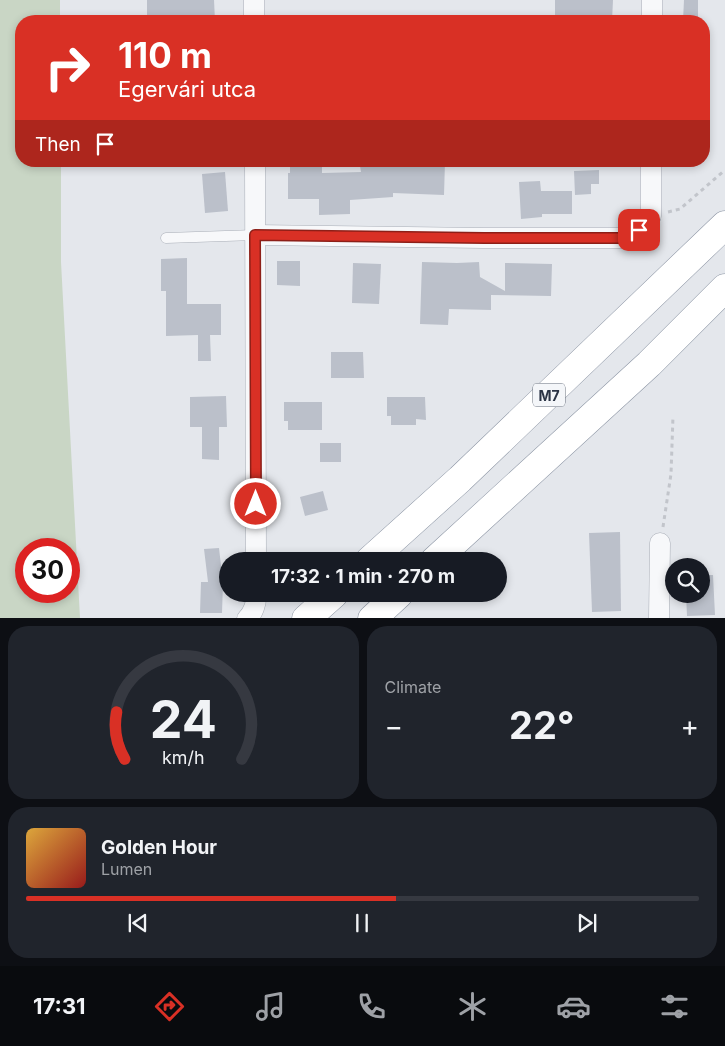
<!DOCTYPE html>
<meta charset="utf-8">
<style>
:root{--surface:#171b24;--page:#20242c;--text:#f1f3f6;--muted:#9ea1a6;--line:#363941;--accent:#d93025}
body{margin:0;font-family:Inter,sans-serif;background:var(--page);color:var(--text);height:100vh;display:flex;flex-direction:column;font-size:19px;white-space:nowrap}
*{box-sizing:border-box;margin:0}
p{font-size:16px;color:var(--muted)}
.icon{flex:none;width:28px;height:28px;fill:none;stroke:currentColor;stroke-width:2;stroke-linecap:round;stroke-linejoin:round}
.map{position:relative;height:618px;overflow:hidden}
.side{display:flex;flex-direction:column;gap:8px;padding:8px;background:#0d0f14;flex:1}
.side>*{flex:none}
.hud{position:absolute;left:15px;top:15px;width:695px;height:152px;border-radius:20px;box-shadow:0 2px 8px #0003;background:#d93025;color:#fff;overflow:hidden}
.buttons{position:absolute;left:665px;top:558px;display:grid;gap:10px}
.buttons a{display:grid;place-items:center;width:45px;height:45px;border-radius:50%;background:var(--surface);box-shadow:0 2px 8px #0003;font-size:25px}
.speed{position:absolute;left:15px;top:538px;display:flex;gap:10px;font-size:25px;font-weight:700;text-align:center}
.speed>*{display:grid;place-content:center;width:65px;height:65px;border-radius:50%;background:var(--surface);box-shadow:0 2px 8px #0003;line-height:1}
.speed .limit{border:8px solid #d22;background:#fff;color:#111}
.pin{position:absolute;display:grid;place-items:center;width:42px;height:42px;color:#fff;margin:-21px;border-radius:10px;box-shadow:0 2px 8px #0006}
.me{position:absolute;width:55px;margin:-28px;rotate:0deg;stroke-linejoin:round;filter:drop-shadow(0 0 4px #0008)}
.turn{display:flex;align-items:center;gap:18px;height:105px;padding:0 20px;font-size:22px}
.turn .icon{width:65px;height:65px;stroke-width:2.5}
.turn b{display:block;font-size:35px;line-height:42px}
.then{display:flex;align-items:center;height:48px;padding:0 20px;background:#0003;gap:10px;font-size:19px}
.big{font-size:38px;font-weight:700;line-height:1.1}
.side .card{flex:1;display:flex;flex-direction:column;justify-content:center;gap:8px;min-width:0;padding:0 18px;border-radius:20px;background:var(--page)}
.side .dial{align-items:center;gap:0}
.dial svg{height:130px;overflow:visible;fill:none;stroke:var(--line);stroke-width:7;stroke-linecap:round;text-anchor:middle}
.dial text{fill:var(--text);stroke:none}
.song{display:flex;align-items:center;gap:15px}
.cover{width:60px;height:60px;border-radius:8px;background:linear-gradient(135deg,hsl(40 70% 55%),hsl(0 70% 35%))}
.played{height:5px;border-radius:2px;background:linear-gradient(90deg,var(--accent) 55%,var(--line) 55%)}
.keys{display:flex;justify-content:space-around;direction:ltr}
.heat{display:flex;justify-content:space-between;align-items:center;font-size:28px;direction:ltr}
.side .tiles{flex:1;display:grid;gap:8px;grid-template-columns:1fr 1fr}
.card:last-child{grid-column:span 2}
.trip{position:absolute;left:219px;top:552px;width:288px;height:50px;border-radius:25px;background:var(--surface);box-shadow:0 2px 8px #0003;font-weight:700;line-height:50px;text-align:center}
.dock{display:flex;height:80px;justify-content:space-around;align-items:center;background:#090b0e;color:var(--muted)}
.dock .icon{width:35px;height:35px}
.dock .selected{color:var(--accent)}
.dock b{font-size:22px;color:var(--text)}
.map>svg:first-child{display:block}
.green{fill:#c9d6c5;fill-rule:evenodd}
.building{fill:#bbc0ca}
.lines{fill:none;stroke-linecap:round;stroke-linejoin:round}
.service-casing{stroke:#a9aeb7;stroke-width:11}
.minor-casing{stroke:#a9aeb7;stroke-width:21}
.motorway-casing{stroke:#8b94a3;stroke-width:29}
.path{stroke:#c2c5cb;stroke-width:3;stroke-dasharray:4 4;stroke-linecap:butt}
.service{stroke:#f7f8fa;stroke-width:10}
.minor{stroke:#f7f8fa;stroke-width:20}
.motorway{stroke:#fff;stroke-width:28}
.route-casing{stroke:#8d1f18;stroke-width:12}
.route{stroke:#d93025;stroke-width:9}
.labels{text-anchor:middle;dominant-baseline:central;stroke-width:4;stroke-linejoin:round;paint-order:stroke}
.shield{fill:#f4f6f9;stroke:#676e7b;stroke-width:1}
.shield-label{font-size:14px;font-weight:bold;fill:#2b3445}
</style>
<div class="map">
<svg width="725" height="619" viewBox="0 0 725 619">
<rect width="100%" height="100%" fill="#e4e7ec"/>
<!-- green -->
<path class="green" d="M0,0H60V21H21V161H61V262L80,618H0ZM26,549H69V591H26Z"/>
<!-- building -->
<g class="building">
<polygon points="147,0 214,0 215,21 147,21"/>
<polygon points="555,0 613,0 612,21 555,21"/>
<polygon points="684,0 698,0 698,21 683,21"/>
<polygon points="290,161 322,161 322,173 361,172 360,166 412,163 412,161 445,162 444,195 393,193 393,197 350,200 350,214 319,215 319,199 288,199 288,173 290,173"/>
<polygon points="599,170 599,184 591,184 591,194 575,195 574,171"/>
<polygon points="225,172 228,211 205,213 202,174"/>
<polygon points="540,181 541,191 572,191 572,214 542,214 542,217 521,219 519,182"/>
<polygon points="187,258 187,304 221,304 221,335 210,335 211,361 198,361 198,335 166,336 166,291 161,291 161,259"/>
<polygon points="277,261 300,261 300,286 277,285"/>
<polygon points="422,262 457,263 479,262 480,277 505,291 505,263 552,264 551,296 491,295 491,310 449,309 448,325 420,324"/>
<polygon points="353,263 381,264 379,304 352,303"/>
<polygon points="331,352 363,352 364,378 331,378"/>
<polygon points="226,396 227,427 219,427 219,460 202,459 202,427 190,427 190,397"/>
<polygon points="387,397 425,397 426,420 416,419 416,425 391,425 391,416 387,416"/>
<polygon points="284,402 322,402 322,430 288,430 288,421 284,421"/>
<rect x="320" y="443" width="21" height="19"/>
<polygon points="323,491 328,510 305,516 300,497"/>
<polygon points="620,532 621,611 592,612 589,533"/>
<polygon points="219,548 223,583 222,613 200,613 201,582 208,582 204,549"/>
<polygon points="701,575 713,575 715,615 687,616 686,594 701,594"/>
</g>
<g class="lines">
<defs>
<polyline id="service" points="166,238 255,235"/>
<g id="minor">
<polyline points="254,0 254,21"/>
<polyline points="652,21 652,0"/>
<polyline points="255,161 256,561"/>
<polyline points="255,235 483,238 625,238 639,230 651,216 651,161"/>
<path d="M247,619C253,613 257,603 256,594"/>
<polyline points="659,619 660,543"/>
</g>
<g id="motorway">
<polyline points="369,561 460,479 725,225"/>
<polyline points="434,561 649,364 725,288"/>
<polyline points="306,619 334,594"/>
<polyline points="372,619 399,594"/>
</g>
</defs>
<!-- service casing -->
<use href="#service" class="service-casing"/>
<!-- minor casing -->
<use href="#minor" class="minor-casing"/>
<!-- motorway casing -->
<use href="#motorway" class="motorway-casing"/>
<!-- path -->
<g class="path">
<polyline points="668,212 680,209 725,170"/>
<polyline points="663,527 671,474 673,416"/>
</g>
<!-- service -->
<use href="#service" class="service"/>
<!-- minor -->
<use href="#minor" class="minor"/>
<!-- motorway -->
<use href="#motorway" class="motorway"/>
</g>
<g class="lines">
<defs>
<polyline id="route" points="256,504 255,235 484,238 625,238 639,230"/>
</defs>
<!-- route casing -->
<use href="#route" class="route-casing"/>
<!-- route -->
<use href="#route" class="route"/>
</g>
<g class="labels">
<!-- shield labels -->
<rect class="shield" x="533" y="383.5" width="32" height="23" rx="4"/>
<g class="shield-label">
<text x="549" y="395">M7</text>
</g>
</g>
</svg>
<div class="buttons">
<a><svg class="icon" aria-label="search" viewBox="0 0 24 24"><circle cx="10" cy="10" r="6"/><path d="M15 15l6 6"/></svg></a>
</div>
<div class="speed"><div class="limit">30</div></div>
<div class="pin" style="left:639px;top:230px;background:#d93025"><svg class="icon" aria-label="arrive" viewBox="0 0 24 24"><path d="M6 21V4h12l-3 4 3 4H6"/></svg></div>
<svg class="me" style="left:256px;top:504px" viewBox="-20 -20 40 40"><circle r="17" fill="#d93025" stroke="#fff" stroke-width="3"/><path d="M0-11L8 9 0 5-8 9z" fill="#fff"/></svg>
<div class="trip">17:32 · 1 min · 270 m</div>
<div class="hud">
<div class="turn"><svg class="icon" aria-label="right" viewBox="0 0 24 24"><path d="M7 20v-9h11M14 6l5 5-5 5"/></svg><div><b>110 m</b>Egervári utca</div></div>
<div class="then">Then<svg class="icon" aria-label="arrive" viewBox="0 0 24 24"><path d="M6 21V4h12l-3 4 3 4H6"/></svg></div>
</div>
</div>
<section class="side">
<div class="tiles">
<div class="card dial"><svg viewBox="0 0 100 80">
<path d="M14 69A42 42 0 1 1 86 69"/>
<path d="M14 69A42 42 0 0 1 9 40" stroke="#d93025"/>
<text x="50" y="56" font-size="32" font-weight="700">24</text>
<text x="50" y="72" font-size="11">km/h</text>
</svg></div>
<div class="card"><p>Climate</p>
<div class="heat"><a>−</a><b class="big">22°</b><a>+</a></div>
</div>
<div class="card">
<div class="song"><i class="cover"></i><div><b>Golden Hour</b><p>Lumen</p></div></div>
<div class="played"></div>
<div class="keys"><svg class="icon" aria-label="previous" viewBox="0 0 24 24"><path d="M18 5L8 12l10 7zM5 5v14"/></svg><svg class="icon" aria-label="pause" viewBox="0 0 24 24"><path d="M8 5v14M16 5v14"/></svg><svg class="icon" aria-label="next" viewBox="0 0 24 24"><path d="M6 5l10 7-10 7zM19 5v14"/></svg></div>
</div>
</div>
</section>
<nav class="dock">
<b>17:31</b>
<svg class="icon selected" aria-label="directions" viewBox="0 0 24 24"><path d="M12 3l9 9-9 9-9-9zM9 14v-3h6M13 9l2 2-2 2"/></svg>
<svg class="icon" aria-label="music" viewBox="0 0 24 24"><path d="M9 18V5l10-2v13"/><circle cx="6" cy="18" r="3"/><circle cx="16" cy="16" r="3"/></svg>
<svg class="icon" aria-label="phone" viewBox="0 0 24 24"><path d="M5 4h4l2 5-3 2q2 4 5 5l2-3 5 2v4C11 20 4 13 5 4z"/></svg>
<svg class="icon" aria-label="climate" viewBox="0 0 24 24"><path d="M12 3v18M4 7l16 10M4 17L20 7"/></svg>
<svg class="icon" aria-label="car" viewBox="0 0 24 24"><path d="M5 17H2v-5l4-1 3-4h7l3 4 3 1v5h-3M9 17h6M6 11h13"/><circle cx="7" cy="17" r="2"/><circle cx="17" cy="17" r="2"/></svg>
<svg class="icon" aria-label="filters" viewBox="0 0 24 24"><path d="M4 7h16M4 17h16"/><circle cx="9" cy="7" r="2"/><circle cx="15" cy="17" r="2"/></svg>
</nav>
